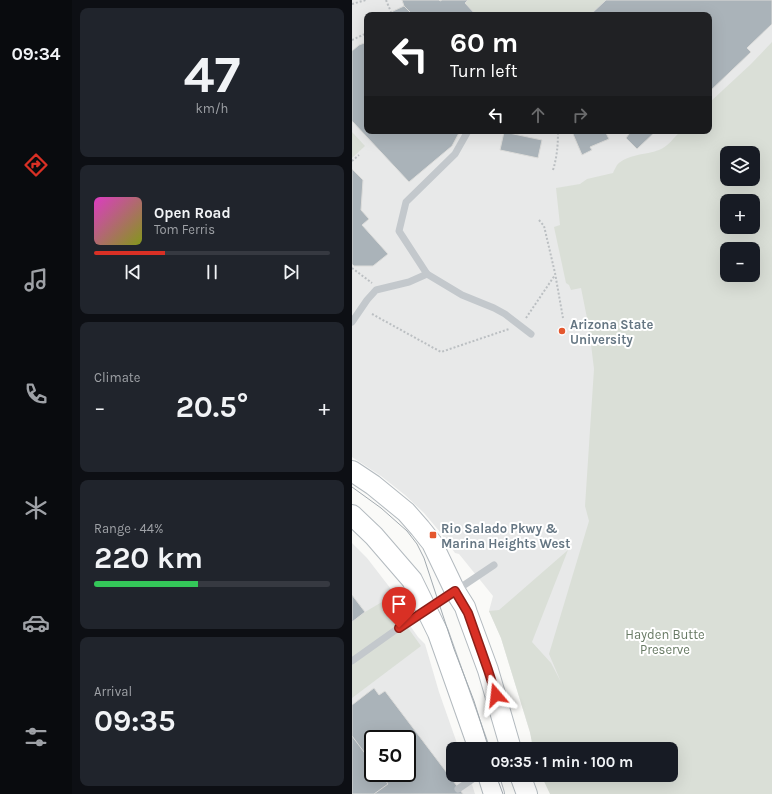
<!DOCTYPE html>
<meta charset="utf-8">
<style>
:root{--surface:#171b24;--page:#20242c;--text:#f1f3f6;--muted:#9ea1a6;--line:#363941;--accent:#d93025}
body{margin:0;font-family:Karla,sans-serif;background:var(--page);color:var(--text);height:100vh;display:flex;flex-direction:column;font-size:15px;white-space:nowrap}
*{box-sizing:border-box;margin:0}
p{font-size:13px;color:var(--muted)}
.icon{flex:none;width:22px;height:22px;fill:none;stroke:currentColor;stroke-width:2;stroke-linecap:round;stroke-linejoin:round}
.map{position:relative;flex:1;overflow:hidden}
.drawer{display:flex;flex-direction:column;gap:8px;padding:8px;background:#0d0f14;width:280px}
.drawer>*{flex:none}
.hud{position:absolute;left:12px;top:12px;width:348px;height:122px;border-radius:8px;box-shadow:0 4px 16px #0002;background:#202124;color:#fff;overflow:hidden}
.tools{position:absolute;left:368px;top:146px;display:grid;gap:8px}
.tools a{display:grid;place-items:center;width:40px;height:40px;border-radius:8px;background:var(--surface);box-shadow:0 4px 16px #0002;font-size:20px}
.speed{position:absolute;left:12px;top:730px;display:flex;gap:8px;font-size:20px;font-weight:700;text-align:center}
.speed>*{display:grid;place-content:center;width:52px;height:52px;border-radius:50%;background:var(--surface);box-shadow:0 4px 16px #0002;line-height:1}
.speed .limit{border:2px solid #111;border-radius:6px;background:#fff;color:#111}
.pin{position:absolute;display:grid;place-items:center;width:34px;height:34px;color:#fff;margin:-41px -17px;border-radius:50% 50% 50% 0;rotate:-45deg;box-shadow:0 0 4px #0007}
.pin .icon{rotate:45deg}
.me{position:absolute;width:44px;margin:-22px;rotate:343deg;stroke-linejoin:round;filter:drop-shadow(0 0 3px #0008)}
.turn{display:flex;align-items:center;gap:14px;height:84px;padding:0 20px;font-size:18px}
.turn .icon{width:52px;height:52px;stroke-width:2.5}
.turn b{display:block;font-size:28px;line-height:34px}
.lanes{display:flex;align-items:center;height:38px;padding:0 20px;background:#0003;justify-content:center;gap:20px;direction:ltr}
.lanes .off{opacity:.35}
.big{font-size:30px;font-weight:700;line-height:1.1}
.drawer .widget{flex:1;display:flex;flex-direction:column;justify-content:center;gap:6px;min-width:0;padding:0 14px;border-radius:8px;background:var(--page)}
.drawer .dial{align-items:center;gap:0}
.dial b{font-size:52px;line-height:1}
.song{display:flex;align-items:center;gap:12px}
.cover{width:48px;height:48px;border-radius:6px;background:linear-gradient(135deg,hsl(310 70% 55%),hsl(70 70% 35%))}
.played{height:4px;border-radius:2px;background:linear-gradient(90deg,var(--accent) 30%,var(--line) 30%)}
.keys{display:flex;justify-content:space-around;direction:ltr}
.heat{display:flex;justify-content:space-between;align-items:center;font-size:22px;direction:ltr}
.charge{height:6px;border-radius:3px;background:linear-gradient(90deg,#34c759 44%,var(--line) 0)}
.trip{position:absolute;left:94px;top:742px;width:232px;height:40px;border-radius:8px;background:var(--surface);box-shadow:0 4px 16px #0002;font-weight:700;line-height:40px;text-align:center}
main{display:flex;flex:1;min-height:0}
.tabs{display:flex;flex-direction:column;width:72px;justify-content:space-around;align-items:center;background:#090b0e;color:var(--muted)}
.tabs .icon{width:28px;height:28px}
.tabs .current{color:var(--accent)}
.tabs b{font-size:18px;color:var(--text)}
.map>svg:first-child{display:block}
.built{fill:#e8e9e9;fill-rule:evenodd}
.green{fill:#dadfd7;fill-rule:evenodd}
.building{fill:#aab3b9;stroke:#dcdcda;fill-rule:evenodd}
.lines{fill:none;stroke-linecap:round;stroke-linejoin:round}
.secondary-casing{stroke:#b3babf;stroke-width:22}
.path{stroke:#bbbfc2;stroke-width:2;stroke-dasharray:2 2;stroke-linecap:butt}
.lane{stroke:#c3c8cc;stroke-width:7}
.secondary{stroke:#fff;stroke-width:20}
.tram{stroke:#a2aab0;stroke-width:1}
.route-casing{stroke:#8d1f18;stroke-width:10}
.route{stroke:#d93025;stroke-width:7}
.poi-dot{fill:#e4572e;stroke:#fff;stroke-width:1.5}
.labels{text-anchor:middle;dominant-baseline:central;stroke-width:4;stroke-linejoin:round;paint-order:stroke}
.poi-label{font-size:13px;font-weight:bold;fill:#657683;stroke:#fff;text-anchor:start}
.park-label{font-size:13px;fill:#687a64;stroke:#fff}
</style>
<main>
<nav class="tabs">
<b>09:34</b>
<svg class="icon current" aria-label="directions" viewBox="0 0 24 24"><path d="M12 3l9 9-9 9-9-9zM9 14v-3h6M13 9l2 2-2 2"/></svg>
<svg class="icon" aria-label="music" viewBox="0 0 24 24"><path d="M9 18V5l10-2v13"/><circle cx="6" cy="18" r="3"/><circle cx="16" cy="16" r="3"/></svg>
<svg class="icon" aria-label="phone" viewBox="0 0 24 24"><path d="M5 4h4l2 5-3 2q2 4 5 5l2-3 5 2v4C11 20 4 13 5 4z"/></svg>
<svg class="icon" aria-label="climate" viewBox="0 0 24 24"><path d="M12 3v18M4 7l16 10M4 17L20 7"/></svg>
<svg class="icon" aria-label="car" viewBox="0 0 24 24"><path d="M5 17H2v-5l4-1 3-4h7l3 4 3 1v5h-3M9 17h6M6 11h13"/><circle cx="7" cy="17" r="2"/><circle cx="17" cy="17" r="2"/></svg>
<svg class="icon" aria-label="filters" viewBox="0 0 24 24"><path d="M4 7h16M4 17h16"/><circle cx="9" cy="7" r="2"/><circle cx="15" cy="17" r="2"/></svg>
</nav>
<section class="drawer">
<div class="widget dial"><b>47</b><p>km/h</p></div>
<div class="widget">
<div class="song"><i class="cover"></i><div><b>Open Road</b><p>Tom Ferris</p></div></div>
<div class="played"></div>
<div class="keys"><svg class="icon" aria-label="previous" viewBox="0 0 24 24"><path d="M18 5L8 12l10 7zM5 5v14"/></svg><svg class="icon" aria-label="pause" viewBox="0 0 24 24"><path d="M8 5v14M16 5v14"/></svg><svg class="icon" aria-label="next" viewBox="0 0 24 24"><path d="M6 5l10 7-10 7zM19 5v14"/></svg></div>
</div>
<div class="widget"><p>Climate</p>
<div class="heat"><a>−</a><b class="big">20.5°</b><a>+</a></div>
</div>
<div class="widget"><p>Range · 44%</p><b class="big">220 km</b><div class="charge"></div></div>
<div class="widget"><p>Arrival</p><b class="big">09:35</b></div>
</section>
<div class="map">
<svg width="420" height="794" viewBox="0 0 420 794">
<rect width="100%" height="100%" fill="#fafaf8"/>
<!-- built -->
<g class="built">
<path d="M0,0H420V387L183,749L149,638L137,611L141,596L107,554L103,553L88,532L72,513L53,495L29,476L0,457ZM15,15H357V131H15ZM375,153H401V179H375ZM375,201H401V227H375ZM375,249H401V275H375Z"/>
<path d="M0,543L15,558L42,593L40,600L66,637L73,644L87,692L107,749H101V775H117L123,794H0ZM21,739H55V773H21Z"/>
</g>
<!-- green -->
<g class="green">
<polygon points="50,0 420,0 395,48 399,52 357,92 357,15 61,15 52,6"/>
<path d="M420,42V794H198L189,775H319V749H181L178,732L149,638L137,611L147,610L216,550L180,642L199,663L209,682L197,654L237,521L233,506L242,369L237,328L229,288L219,290L217,285L214,283L202,227L208,225L204,188L228,184L235,179L261,173C262,170 264,167 265,165C275,154 294,155 307,150C316,147 322,137 329,131H357V103L399,64ZM375,153H401V179H375ZM375,201H401V227H375ZM375,249H401V275H375Z"/>
<polygon points="0,132 13,146 0,158"/>
<polygon points="35,599 69,646 0,698 0,622 13,612"/>
</g>
<!-- building -->
<g class="building">
<polygon points="50,0 87,0 88,1 90,0 116,0 113,3 124,15 61,15 52,6"/>
<polygon points="254,0 420,0 420,24 395,48 399,52 357,92 357,15 238,15"/>
<polygon points="52,6 61,15 32,15 39,12"/>
<polygon points="15,42 15,131 108,131 100,146 57,182 0,121 0,51 7,45"/>
<polygon points="227,131 253,131 257,139 238,147 240,150 230,155 221,134"/>
<polygon points="274,131 304,131 285,149 274,138 277,134"/>
<polygon points="152,132 190,140 186,158 148,150"/>
<polygon points="0,169 11,180 9,210 17,219 10,225 36,254 21,266 2,266 0,264"/>
<polygon points="0,595 13,612 0,622"/>
<path d="M22,688L27,695L33,691L111,794H0V705ZM21,739H55V773H21Z"/>
<polygon points="0,736 21,764 21,773 28,773 36,784 22,794 0,794"/>
</g>
<g class="lines">
<defs>
<g id="secondary">
<polyline points="0,471 21,485 54,512 68,528 80,543 103,591 113,607 115,613 136,670 159,749"/>
<polyline points="0,515 22,536 60,580 86,633 127,749"/>
<polyline points="136,775 142,794"/>
<polyline points="168,775 175,794"/>
</g>
</defs>
<!-- secondary casing -->
<use href="#secondary" class="secondary-casing"/>
<!-- path -->
<g class="path">
<polyline points="34,0 39,12"/>
<polyline points="0,4 14,0"/>
<polyline points="0,40 15,33"/>
<polyline points="0,161 7,155"/>
<path d="M201,170C205,157 206,145 206,131"/>
<polyline points="187,220 192,226 203,273 211,318"/>
<polyline points="0,268 20,283"/>
<polyline points="20,314 89,352 157,329"/>
<polyline points="174,318 203,275"/>
</g>
<!-- lane -->
<g class="lane">
<polyline points="116,131 103,154 54,202 47,231 75,274 110,295 142,308 153,314 179,334"/>
<polyline points="0,322 15,300 24,290 57,282 75,274"/>
<polyline points="0,661 59,619 75,610 142,565"/>
<polyline points="106,789 122,778 130,775"/>
</g>
<!-- secondary -->
<use href="#secondary" class="secondary"/>
<!-- tram -->
<g class="tram">
<polyline points="0,487 29,508 55,531 65,544 72,558 102,649 122,701 137,749"/>
<polyline points="144,775 151,794"/>
</g>
</g>
<g class="lines">
<defs>
<polyline id="route" points="47,628 103,591 116,613 136,670 144,695"/>
</defs>
<!-- route casing -->
<use href="#route" class="route-casing"/>
<!-- route -->
<use href="#route" class="route"/>
</g>
<!-- markers -->
<g class="poi-dot">
<circle cx="210" cy="331" r="4"/>
<rect x="77" y="531" width="8" height="8" rx="2"/>
</g>
<g class="labels">
<!-- poi labels -->
<g class="poi-label">
<text x="218" y="324">Arizona State<tspan x="218" dy="15">University</tspan></text>
<text x="89" y="528">Rio Salado Pkwy &amp;<tspan x="89" dy="15">Marina Heights West</tspan></text>
</g>
<!-- park labels -->
<g class="park-label">
<text x="313" y="634">Hayden Butte<tspan x="313" dy="15">Preserve</tspan></text>
</g>
</g>
</svg>
<div class="tools">
<a><svg class="icon" aria-label="layers" viewBox="0 0 24 24"><path d="M12 4l9 5-9 5-9-5zM3 14l9 5 9-5"/></svg></a>
<a>+</a>
<a>−</a>
</div>
<div class="speed"><div class="limit">50</div></div>
<div class="pin" style="left:47px;top:628px;background:#d93025"><svg class="icon" aria-label="arrive" viewBox="0 0 24 24"><path d="M6 21V4h12l-3 4 3 4H6"/></svg></div>
<svg class="me" style="left:144px;top:695px" viewBox="-20 -20 40 40"><path d="M0-17L14 15 0 8-14 15z" fill="#d93025" stroke="#fff" stroke-width="4"/></svg>
<div class="trip">09:35 · 1 min · 100 m</div>
<div class="hud">
<div class="turn"><svg class="icon" aria-label="left" viewBox="0 0 24 24"><path d="M17 20v-9H6M10 6l-5 5 5 5"/></svg><div><b>60 m</b>Turn left</div></div>
<div class="lanes"><svg class="icon" aria-label="left" viewBox="0 0 24 24"><path d="M17 20v-9H6M10 6l-5 5 5 5"/></svg><svg class="icon off" aria-label="ahead" viewBox="0 0 24 24"><path d="M12 20V5M6 11l6-6 6 6"/></svg><svg class="icon off" aria-label="right" viewBox="0 0 24 24"><path d="M7 20v-9h11M14 6l5 5-5 5"/></svg></div>
</div>
</div>
</main>
